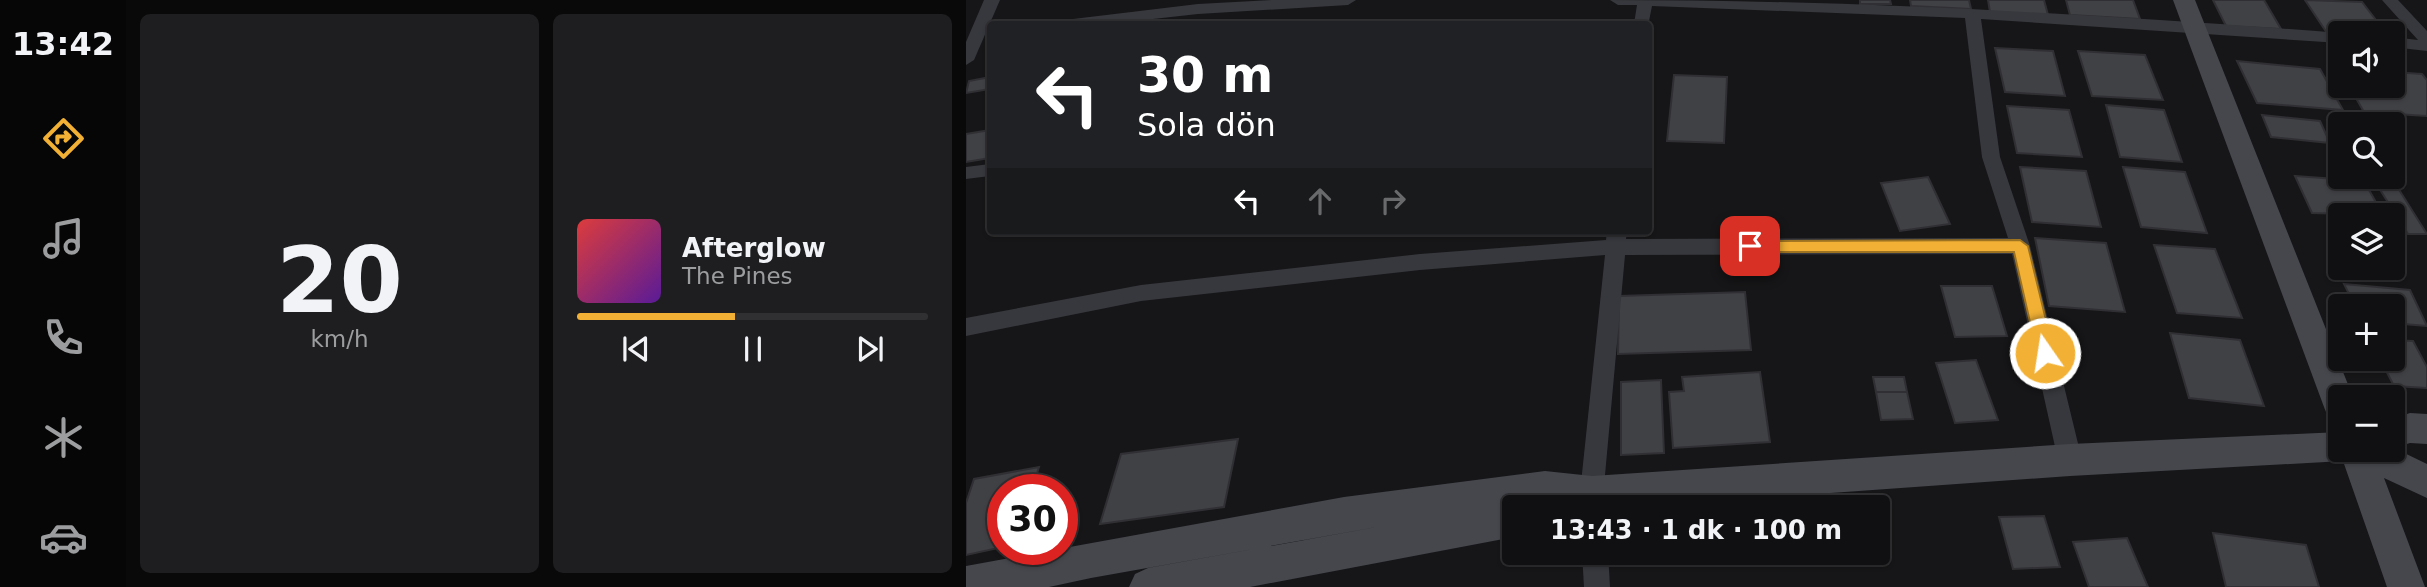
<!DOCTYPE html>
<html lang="tr">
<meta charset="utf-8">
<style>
:root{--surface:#101012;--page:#1e1e20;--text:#f1f3f6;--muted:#9c9d9f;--line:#303032;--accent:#f2b134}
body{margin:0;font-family:"DejaVu Sans",sans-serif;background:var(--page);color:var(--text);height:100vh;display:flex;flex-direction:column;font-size:26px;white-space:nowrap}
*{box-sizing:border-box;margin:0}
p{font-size:23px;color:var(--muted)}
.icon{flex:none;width:38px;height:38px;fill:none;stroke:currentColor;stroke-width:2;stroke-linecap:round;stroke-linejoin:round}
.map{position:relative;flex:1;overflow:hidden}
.panel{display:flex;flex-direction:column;gap:14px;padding:14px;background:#09090a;width:840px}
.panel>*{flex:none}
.guide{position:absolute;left:21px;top:21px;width:665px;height:214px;border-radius:7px;box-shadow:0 2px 5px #0004,0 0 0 2px var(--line);background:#202124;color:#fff;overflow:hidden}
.fabs{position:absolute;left:1362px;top:21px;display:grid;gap:14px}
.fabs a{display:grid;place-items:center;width:77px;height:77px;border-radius:7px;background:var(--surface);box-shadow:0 2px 5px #0004,0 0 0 2px var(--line);font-size:35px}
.speed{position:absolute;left:21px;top:474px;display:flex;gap:14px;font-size:35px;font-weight:700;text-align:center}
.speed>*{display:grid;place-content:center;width:91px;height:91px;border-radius:50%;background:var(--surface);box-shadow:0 2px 5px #0004,0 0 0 2px var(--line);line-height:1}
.speed .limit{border:10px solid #d22;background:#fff;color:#111}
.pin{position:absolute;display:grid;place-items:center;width:60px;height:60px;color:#fff;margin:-30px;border-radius:14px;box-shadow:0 4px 10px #0006}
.me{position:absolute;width:77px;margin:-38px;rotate:347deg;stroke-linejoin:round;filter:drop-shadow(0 0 5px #0008)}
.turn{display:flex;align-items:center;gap:24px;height:147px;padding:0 35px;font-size:32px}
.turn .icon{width:91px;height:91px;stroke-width:2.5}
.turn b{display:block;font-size:49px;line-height:60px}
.lanes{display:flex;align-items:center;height:66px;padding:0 35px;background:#0003;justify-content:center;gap:35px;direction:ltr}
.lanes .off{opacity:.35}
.panel .card{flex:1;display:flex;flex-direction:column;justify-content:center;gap:10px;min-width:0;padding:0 24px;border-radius:10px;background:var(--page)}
.panel .dial{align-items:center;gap:0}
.dial b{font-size:91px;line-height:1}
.song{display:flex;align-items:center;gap:21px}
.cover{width:84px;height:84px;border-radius:10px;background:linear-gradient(135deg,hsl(0 70% 55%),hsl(270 70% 35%))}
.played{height:7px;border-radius:4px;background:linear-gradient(90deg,var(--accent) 45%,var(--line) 45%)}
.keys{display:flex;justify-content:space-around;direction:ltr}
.panel .tiles{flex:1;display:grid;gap:14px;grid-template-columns:repeat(2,1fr)}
.trip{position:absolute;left:536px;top:495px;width:388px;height:70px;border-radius:7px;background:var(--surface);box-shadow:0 2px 5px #0004,0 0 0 2px var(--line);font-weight:700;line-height:70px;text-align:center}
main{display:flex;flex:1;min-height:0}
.tab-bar{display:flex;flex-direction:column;width:126px;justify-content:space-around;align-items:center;background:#060607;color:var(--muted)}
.tab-bar .icon{width:49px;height:49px}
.tab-bar .on{color:var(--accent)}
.tab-bar b{font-size:32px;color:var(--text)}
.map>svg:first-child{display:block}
.building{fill:#404145;stroke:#303034;stroke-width:2}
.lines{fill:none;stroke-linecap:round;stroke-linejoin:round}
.street{fill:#37383d;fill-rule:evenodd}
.secondary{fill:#45474d;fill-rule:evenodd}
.route{fill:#f2b134;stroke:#9d7322;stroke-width:2}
</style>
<main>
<nav class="tab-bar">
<b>13:42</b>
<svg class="icon on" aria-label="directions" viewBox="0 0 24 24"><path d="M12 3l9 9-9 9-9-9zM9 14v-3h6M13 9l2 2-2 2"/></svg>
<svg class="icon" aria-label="music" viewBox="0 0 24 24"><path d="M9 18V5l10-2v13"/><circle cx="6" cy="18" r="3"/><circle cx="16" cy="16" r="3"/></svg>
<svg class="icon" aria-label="phone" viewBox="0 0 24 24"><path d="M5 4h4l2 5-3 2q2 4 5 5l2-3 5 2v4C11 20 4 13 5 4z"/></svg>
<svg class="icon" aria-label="climate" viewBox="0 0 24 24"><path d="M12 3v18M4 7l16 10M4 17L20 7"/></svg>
<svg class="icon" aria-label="car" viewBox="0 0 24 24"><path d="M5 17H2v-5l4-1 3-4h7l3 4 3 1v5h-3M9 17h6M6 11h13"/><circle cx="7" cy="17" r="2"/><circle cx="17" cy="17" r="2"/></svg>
</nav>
<section class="panel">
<div class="tiles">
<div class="card dial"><b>20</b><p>km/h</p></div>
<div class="card">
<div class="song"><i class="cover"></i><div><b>Afterglow</b><p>The Pines</p></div></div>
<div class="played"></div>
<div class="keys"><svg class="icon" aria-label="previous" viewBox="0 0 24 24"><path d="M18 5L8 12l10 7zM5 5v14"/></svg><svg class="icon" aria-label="pause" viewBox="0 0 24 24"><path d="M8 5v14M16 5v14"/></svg><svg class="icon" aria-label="next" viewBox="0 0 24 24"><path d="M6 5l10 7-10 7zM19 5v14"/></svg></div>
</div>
</div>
</section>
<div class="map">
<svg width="1461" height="587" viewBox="0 0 1461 587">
<rect width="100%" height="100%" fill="#161618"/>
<!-- building -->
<g class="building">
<polygon points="894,0 924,0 925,4 894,4"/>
<polygon points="944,0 1003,0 1005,9 945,6"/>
<polygon points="1022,0 1078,0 1082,15 1024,12"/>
<polygon points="1100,0 1167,0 1174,19 1104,15"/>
<polygon points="1247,0 1298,0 1315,29 1260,26"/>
<polygon points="1339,0 1396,2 1420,33 1361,33"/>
<polygon points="1029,48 1087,51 1099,96 1039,92"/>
<polygon points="1112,51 1179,55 1197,100 1126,96"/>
<polygon points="1271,61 1354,69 1377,110 1291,103"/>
<polygon points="1426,72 1456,74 1461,80 1461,116 1398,112 1383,86 1426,86"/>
<polygon points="708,75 761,77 758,143 701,141"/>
<polygon points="24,77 24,89 0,93 3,81"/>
<polygon points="1140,105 1198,110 1216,162 1154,157"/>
<polygon points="1041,106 1103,110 1116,157 1051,153"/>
<polygon points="1364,114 1397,118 1400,124 1374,124 1374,134"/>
<polygon points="1296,115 1354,121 1364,143 1305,137"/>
<polygon points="24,130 24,158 0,162 0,134"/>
<polygon points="1054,167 1120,171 1135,227 1066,222"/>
<polygon points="1157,167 1219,172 1241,233 1175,227"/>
<polygon points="1329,176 1398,181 1417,215 1346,213"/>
<polygon points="962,177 984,224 934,231 915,183"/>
<polygon points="1406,177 1425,177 1461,234 1442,234"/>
<polygon points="1069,238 1140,243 1159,312 1083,306"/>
<polygon points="1188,245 1249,249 1276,318 1211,313"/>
<polygon points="1378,284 1444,290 1461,326 1426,323 1426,306 1389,306"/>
<polygon points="975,286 1026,286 1041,336 989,337"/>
<polygon points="779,292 785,350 652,354 653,296"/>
<polygon points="1204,333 1274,340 1298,406 1223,398"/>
<polygon points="1426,340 1447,341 1461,367 1461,388 1428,386 1414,359 1426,359"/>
<polygon points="1010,360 1032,420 989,423 970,363"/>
<polygon points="794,372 804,442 707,448 703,392 718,391 716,377"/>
<polygon points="907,377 938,377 941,392 910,392"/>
<polygon points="695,380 698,453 655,455 655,382"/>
<polygon points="910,392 941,392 947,419 915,420"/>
<polygon points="272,439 258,507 134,524 155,454"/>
<polygon points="73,467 66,490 37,490 37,547 0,555 0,503 8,479"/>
<polygon points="1078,516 1094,567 1047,569 1033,517"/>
<polygon points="1247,533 1340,545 1353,587 1260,587"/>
<polygon points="1161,538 1182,587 1123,587 1107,542"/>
</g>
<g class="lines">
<!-- street -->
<g class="street">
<polygon points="18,0 34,0 8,60 0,65 0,42"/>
<polygon points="306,0 390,0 382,5 232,14 142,24 99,24 107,19 232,4"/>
<path d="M644,0C888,0 1131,14 1374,33V43L1015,19L1034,157L1064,246L1116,460L1113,468L1104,471L1095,468L1092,460L1046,254L659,255L636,508H616L613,502L639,255L454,270L175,301L0,336V318L175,285L454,254L640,240L641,231H661L660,239L1042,238L1016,157L999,18L686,6L682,26L668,24L671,5H652Z"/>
<polygon points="1416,0 1432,0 1461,31 1461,51 1426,47 1426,37 1452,40"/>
<polygon points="24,164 24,176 0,179 0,167"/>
<polygon points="616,553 642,553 644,587 618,587"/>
</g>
<!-- secondary -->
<g class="secondary">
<polygon points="1207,0 1229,0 1387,397 1374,397 1374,421 1362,417 1358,407"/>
<polygon points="1444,413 1461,414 1461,444 1444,443 1428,448 1461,464 1461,498 1418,478 1459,587 1421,587 1377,461 1104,476 656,508 610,508 579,503 548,508 548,537 284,587 163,587 169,574 182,568 422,525 125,578 83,587 0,587 0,566 378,497 579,471 626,476 1104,444 1374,432 1374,450 1426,450 1426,419"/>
</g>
</g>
<!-- route -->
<polygon class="route" points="1054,240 1062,246 1088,353 1085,358 1073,358 1071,353 1048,252 784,252 776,246 784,241"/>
</svg>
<div class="fabs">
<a><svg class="icon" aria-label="sound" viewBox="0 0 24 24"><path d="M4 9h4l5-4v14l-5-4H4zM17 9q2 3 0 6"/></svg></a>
<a><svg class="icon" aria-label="search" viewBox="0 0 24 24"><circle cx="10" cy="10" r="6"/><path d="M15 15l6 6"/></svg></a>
<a><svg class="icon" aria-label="layers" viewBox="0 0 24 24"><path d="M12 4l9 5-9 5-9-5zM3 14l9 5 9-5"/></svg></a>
<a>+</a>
<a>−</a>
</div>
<div class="speed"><div class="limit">30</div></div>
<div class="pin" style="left:784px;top:246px;background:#d93025"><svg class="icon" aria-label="arrive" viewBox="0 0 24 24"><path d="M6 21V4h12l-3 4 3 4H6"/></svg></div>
<svg class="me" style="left:1079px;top:353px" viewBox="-20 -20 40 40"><circle r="17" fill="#f2b134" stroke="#fff" stroke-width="3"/><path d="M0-11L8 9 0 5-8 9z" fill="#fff"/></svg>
<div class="trip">13:43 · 1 dk · 100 m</div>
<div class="guide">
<div class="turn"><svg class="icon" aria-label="left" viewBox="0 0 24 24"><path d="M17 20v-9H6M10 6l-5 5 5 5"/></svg><div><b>30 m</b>Sola dön</div></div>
<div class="lanes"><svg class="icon" aria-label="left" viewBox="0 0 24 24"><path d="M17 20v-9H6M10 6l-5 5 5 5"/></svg><svg class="icon off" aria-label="ahead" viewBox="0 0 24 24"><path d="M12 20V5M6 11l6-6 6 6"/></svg><svg class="icon off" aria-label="right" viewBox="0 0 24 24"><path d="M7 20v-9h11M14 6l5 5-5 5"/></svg></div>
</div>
</div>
</main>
